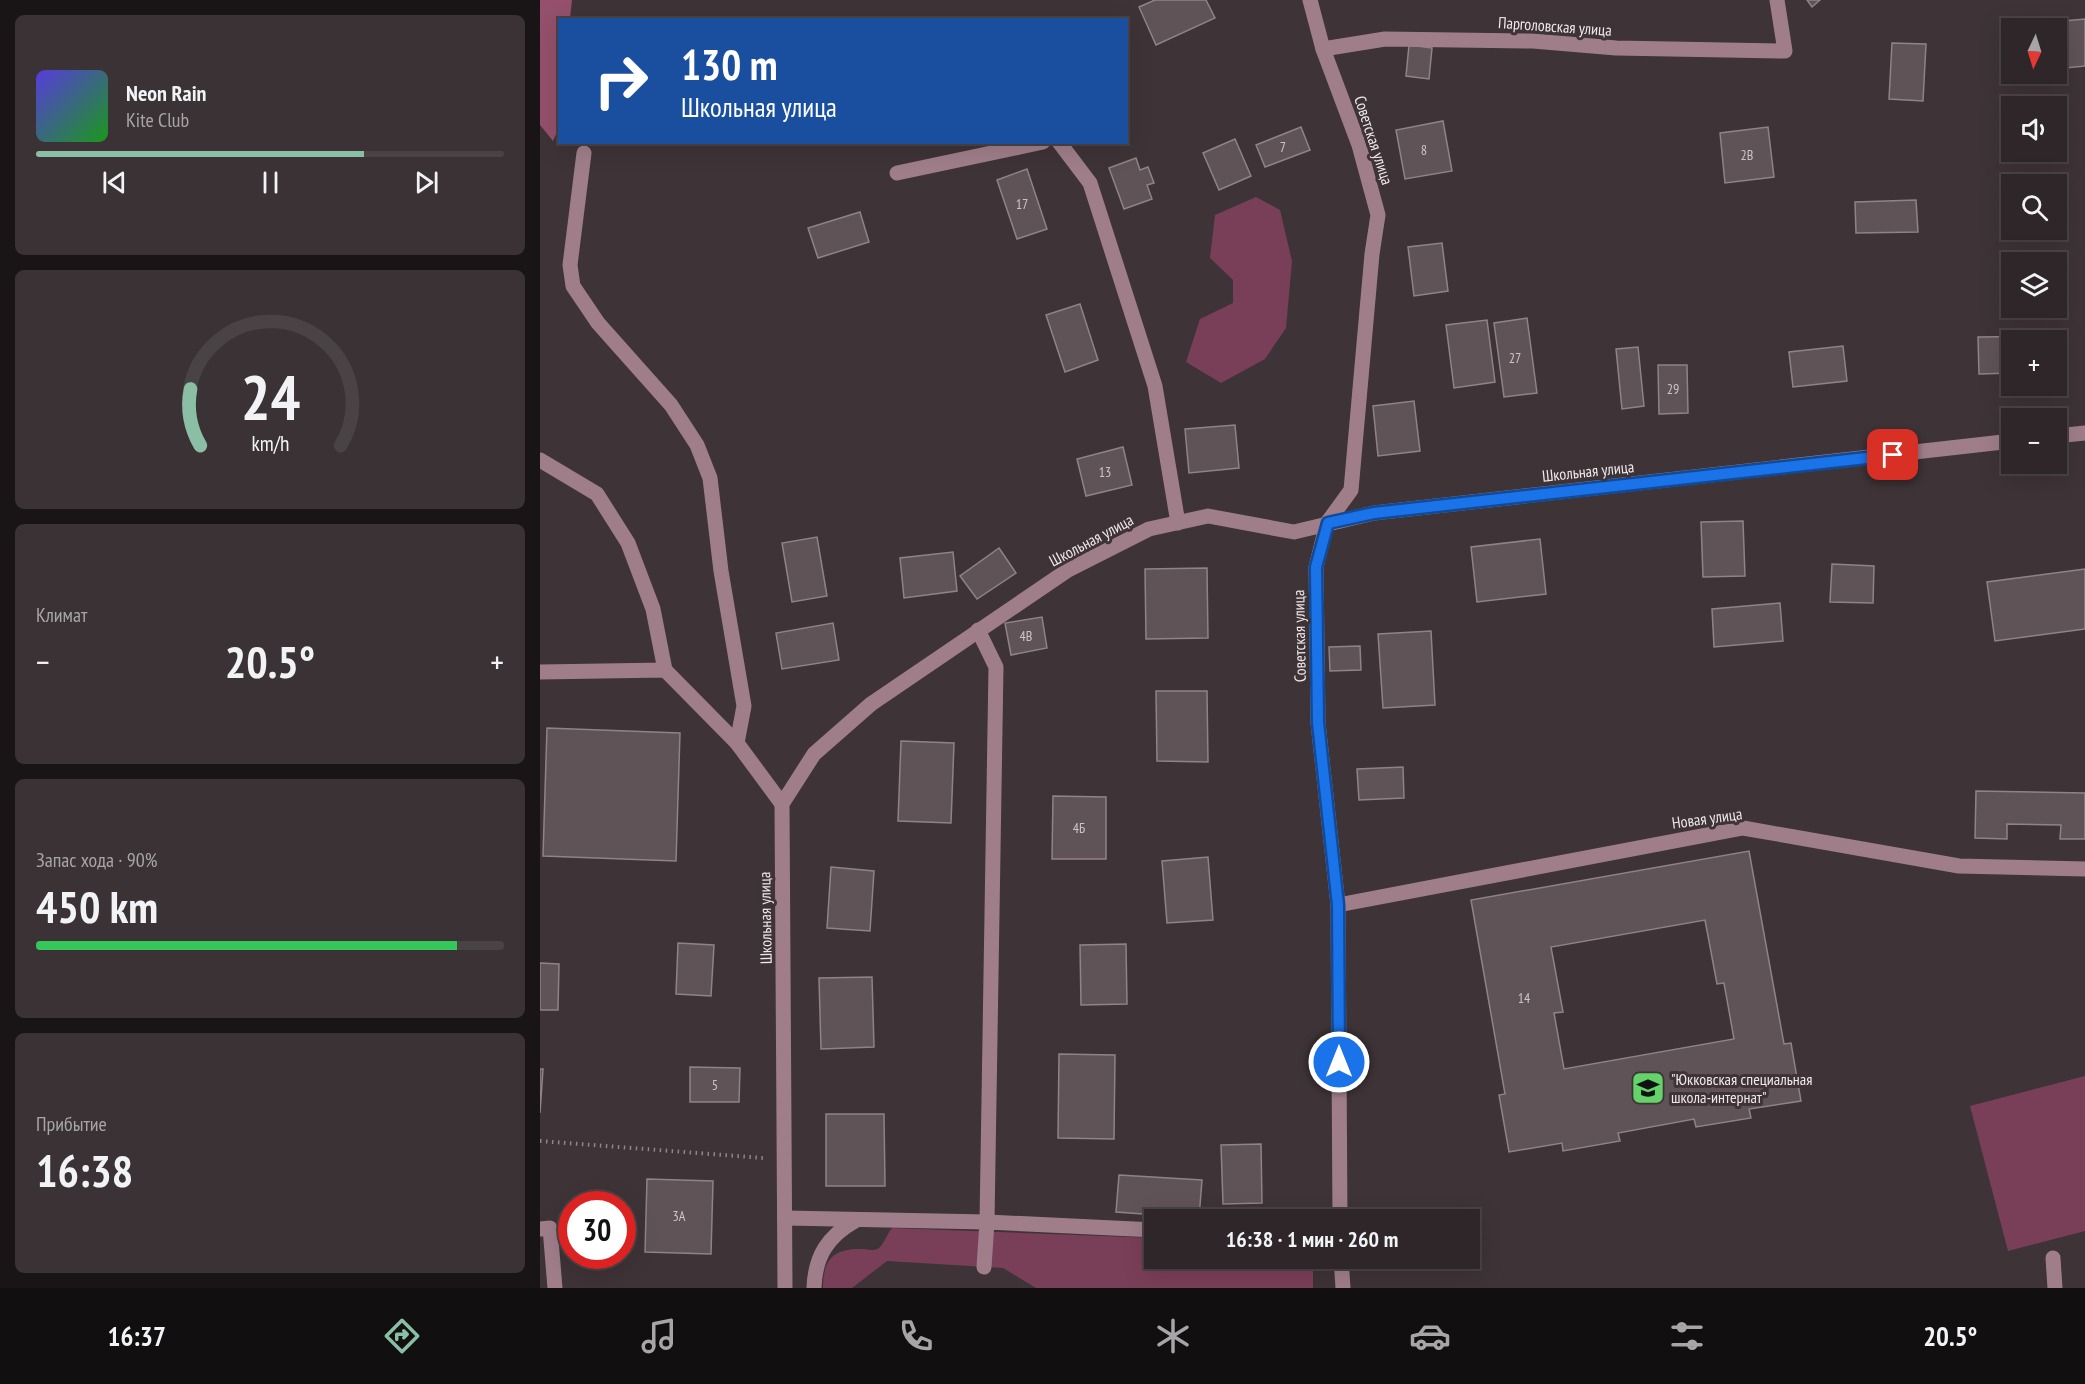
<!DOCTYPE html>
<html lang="ru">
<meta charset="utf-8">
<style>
:root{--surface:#2e2629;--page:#3a3235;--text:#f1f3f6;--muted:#a7a5a8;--line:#494346;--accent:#8abfa5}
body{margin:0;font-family:"PT Sans Narrow",sans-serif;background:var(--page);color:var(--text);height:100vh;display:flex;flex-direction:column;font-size:22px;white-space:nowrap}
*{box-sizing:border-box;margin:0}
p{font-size:20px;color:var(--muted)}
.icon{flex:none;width:33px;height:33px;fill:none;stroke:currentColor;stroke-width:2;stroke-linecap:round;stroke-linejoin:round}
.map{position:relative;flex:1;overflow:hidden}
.panel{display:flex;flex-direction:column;gap:15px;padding:15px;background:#191517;width:540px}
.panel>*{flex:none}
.guide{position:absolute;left:18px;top:18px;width:570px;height:126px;border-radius:0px;box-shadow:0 6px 24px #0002,0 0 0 2px var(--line);background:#1a4fa0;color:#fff;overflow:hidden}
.needle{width:39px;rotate:184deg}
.fabs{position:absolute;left:1461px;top:18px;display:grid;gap:12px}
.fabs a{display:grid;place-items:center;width:66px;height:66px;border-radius:0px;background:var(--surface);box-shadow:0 6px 24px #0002,0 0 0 2px var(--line);font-size:30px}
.speed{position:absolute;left:18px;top:1191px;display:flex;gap:12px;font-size:30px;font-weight:700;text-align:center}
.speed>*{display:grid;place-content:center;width:78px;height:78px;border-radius:50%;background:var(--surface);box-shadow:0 6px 24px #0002,0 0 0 2px var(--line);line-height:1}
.speed .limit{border:9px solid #d22;background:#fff;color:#111}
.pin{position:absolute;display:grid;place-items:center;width:51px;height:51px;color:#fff;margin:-26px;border-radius:12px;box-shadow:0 3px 9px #0006}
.me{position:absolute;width:66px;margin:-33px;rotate:0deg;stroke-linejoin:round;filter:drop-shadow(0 0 4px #0008)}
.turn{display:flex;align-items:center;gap:21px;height:126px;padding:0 24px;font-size:27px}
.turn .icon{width:78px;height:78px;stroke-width:2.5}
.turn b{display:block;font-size:42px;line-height:51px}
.big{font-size:45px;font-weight:600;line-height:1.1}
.panel .tile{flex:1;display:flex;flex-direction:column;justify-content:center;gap:9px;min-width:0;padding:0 21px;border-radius:9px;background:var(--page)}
.panel .dial{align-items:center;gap:0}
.dial svg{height:156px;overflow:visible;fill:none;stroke:var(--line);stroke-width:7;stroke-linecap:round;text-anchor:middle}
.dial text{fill:var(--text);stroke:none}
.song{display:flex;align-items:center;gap:18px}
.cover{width:72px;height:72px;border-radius:9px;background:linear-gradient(135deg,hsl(250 70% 55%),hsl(120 70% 35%))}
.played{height:6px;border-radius:3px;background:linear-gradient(90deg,var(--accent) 70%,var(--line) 70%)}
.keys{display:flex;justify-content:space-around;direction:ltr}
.heat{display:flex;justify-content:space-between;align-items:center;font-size:33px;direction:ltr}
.charge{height:9px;border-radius:4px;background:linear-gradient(90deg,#34c759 90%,var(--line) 0)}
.trip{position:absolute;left:604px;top:1209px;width:336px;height:60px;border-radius:0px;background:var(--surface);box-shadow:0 6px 24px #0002,0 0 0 2px var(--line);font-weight:600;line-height:60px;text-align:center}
.tab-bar{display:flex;height:96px;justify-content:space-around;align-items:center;background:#120f10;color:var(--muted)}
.tab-bar .icon{width:42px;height:42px}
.tab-bar .current{color:var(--accent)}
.tab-bar b{font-size:27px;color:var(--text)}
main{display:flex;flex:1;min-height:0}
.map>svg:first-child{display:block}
.green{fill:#7a3f58}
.forest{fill:#94506c}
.building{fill:#605358;stroke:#908387;stroke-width:1.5;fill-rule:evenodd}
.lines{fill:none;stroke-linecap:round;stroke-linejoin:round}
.path{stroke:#90878a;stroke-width:4;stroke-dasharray:1.5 4.5;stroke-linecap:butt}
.minor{stroke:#9f7e8a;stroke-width:15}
.route-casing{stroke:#114b97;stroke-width:15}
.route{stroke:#1a73e8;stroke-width:10}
.labels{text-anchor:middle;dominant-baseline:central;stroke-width:6;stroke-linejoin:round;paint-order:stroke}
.number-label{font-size:14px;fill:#ccc4c6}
.street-label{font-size:16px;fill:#f0e9eb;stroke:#3e3337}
.poi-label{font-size:16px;fill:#f0e9eb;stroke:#3e3337;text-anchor:start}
</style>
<main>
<section class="panel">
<div class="tile">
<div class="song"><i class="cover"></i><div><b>Neon Rain</b><p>Kite Club</p></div></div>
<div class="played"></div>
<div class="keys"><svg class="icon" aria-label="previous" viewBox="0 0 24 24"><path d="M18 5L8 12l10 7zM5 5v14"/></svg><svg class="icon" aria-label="pause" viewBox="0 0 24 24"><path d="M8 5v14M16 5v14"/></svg><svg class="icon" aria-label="next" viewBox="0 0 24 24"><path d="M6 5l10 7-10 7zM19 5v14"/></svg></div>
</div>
<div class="tile dial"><svg viewBox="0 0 100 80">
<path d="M14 69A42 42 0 1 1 86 69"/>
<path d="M14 69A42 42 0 0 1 9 40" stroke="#8abfa5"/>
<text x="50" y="56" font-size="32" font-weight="700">24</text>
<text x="50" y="72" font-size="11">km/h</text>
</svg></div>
<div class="tile"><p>Климат</p>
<div class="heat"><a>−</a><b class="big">20.5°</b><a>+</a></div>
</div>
<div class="tile"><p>Запас хода · 90%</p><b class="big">450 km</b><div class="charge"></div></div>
<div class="tile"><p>Прибытие</p><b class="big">16:38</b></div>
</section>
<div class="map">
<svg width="1545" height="1288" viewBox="0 0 1545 1288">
<rect width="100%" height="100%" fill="#3e3337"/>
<!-- green -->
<g class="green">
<polygon points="716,197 740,210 752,261 746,328 725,359 681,383 646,362 660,319 693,303 693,280 670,258 675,215"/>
<polygon points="1545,1076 1545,1231 1468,1251 1430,1106"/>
<path d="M352,1228L615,1238V1258L773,1259V1288H496L463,1268L347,1261L312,1288H283C283,1257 295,1248 324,1249C329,1250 335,1251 339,1248C344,1244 347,1234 352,1228Z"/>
</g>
<!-- forest -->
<polygon class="forest" points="0,0 32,0 30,19 20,20 19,127 13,141 0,125"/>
<!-- building -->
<g class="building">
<polygon points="615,0 666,0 675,18 616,45 599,7"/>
<polygon points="1267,0 1280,0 1272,7"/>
<polygon points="1545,19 1545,66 1516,69 1516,28 1502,28 1502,23"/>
<polygon points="1352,43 1386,44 1383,101 1349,99"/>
<polygon points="869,45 892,48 889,79 866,76"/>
<polygon points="903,121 912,171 865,179 856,130"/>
<polygon points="761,127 770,150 725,167 716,145"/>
<polygon points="1228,127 1234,177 1185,183 1180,133"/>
<polygon points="695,139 711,176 679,190 663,153"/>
<polygon points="596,158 600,170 608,167 614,183 607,185 612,199 584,209 569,168"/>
<polygon points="487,169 507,229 477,239 457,180"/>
<polygon points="1376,200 1378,232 1316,233 1315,202"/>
<polygon points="320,212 329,242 278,258 268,228"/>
<polygon points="902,243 908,291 874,296 868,247"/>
<polygon points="540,304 558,360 525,372 506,315"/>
<polygon points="987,318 997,393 964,397 954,323"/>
<polygon points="947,320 955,382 914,388 906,325"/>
<polygon points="1507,336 1507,340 1472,340 1472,373 1439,374 1438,337"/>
<polygon points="1303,346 1307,381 1253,387 1249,352"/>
<polygon points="1098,347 1104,406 1082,409 1076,349"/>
<polygon points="1118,365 1147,365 1148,413 1119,414"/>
<polygon points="874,401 880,451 838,456 833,406"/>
<polygon points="695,425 699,468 649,473 645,429"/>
<polygon points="583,447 592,485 546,496 537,459"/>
<polygon points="1203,521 1205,576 1163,577 1161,522"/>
<polygon points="277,537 287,596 252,602 242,543"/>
<polygon points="1000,539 1006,594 937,602 931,547"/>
<polygon points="459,548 476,573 437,599 420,576"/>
<polygon points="413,552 417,591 364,598 360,558"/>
<polygon points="1292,564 1334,566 1333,603 1290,602"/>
<polygon points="667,568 668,638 606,639 605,569"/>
<polygon points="1545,569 1545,629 1455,641 1447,582"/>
<polygon points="1240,603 1243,641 1174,647 1172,609"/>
<polygon points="502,617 507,648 471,655 465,623"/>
<polygon points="293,623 299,660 242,669 236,633"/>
<polygon points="891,631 895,705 843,708 838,634"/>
<polygon points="820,646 821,670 790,671 789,647"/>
<polygon points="616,691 667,691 668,762 617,761"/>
<polygon points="7,728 140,733 136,861 3,856"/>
<polygon points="361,741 414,743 411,823 358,821"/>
<polygon points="863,767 864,798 819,800 817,769"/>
<polygon points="1436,791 1545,793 1545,839 1520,839 1521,825 1467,824 1467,839 1435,838"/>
<polygon points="513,796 566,797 566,859 512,859"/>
<path d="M1209,851L1244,1044L1251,1043L1261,1101L1209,1109L1211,1118L1156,1127L1154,1119L1078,1133L1080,1141L1023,1151L1022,1143L969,1152L959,1095L965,1094L931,900ZM1165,920L1177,984L1184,983L1194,1039L1024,1069L1014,1013L1023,1012L1011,947Z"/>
<polygon points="668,857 673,920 627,923 622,861"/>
<polygon points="291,867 334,871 330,931 287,928"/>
<polygon points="138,943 174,945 171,996 136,994"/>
<polygon points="586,944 587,1004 541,1005 540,945"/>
<polygon points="0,963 19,964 18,1010 0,1010"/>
<polygon points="332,977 334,1047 281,1049 279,978"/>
<polygon points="519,1054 575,1055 574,1139 518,1138"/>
<polygon points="150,1067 200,1068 199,1102 150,1102"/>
<polygon points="0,1069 3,1069 0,1113"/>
<polygon points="286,1114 344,1114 345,1186 286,1186"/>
<polygon points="721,1144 722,1203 683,1204 681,1145"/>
<polygon points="579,1175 662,1180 659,1218 576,1212"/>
<polygon points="107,1179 173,1181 171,1254 105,1252"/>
</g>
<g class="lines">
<!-- path -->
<polyline class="path" points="0,1141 223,1158"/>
<!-- minor -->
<g class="minor">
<polyline points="770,0 783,49 819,145 838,215 832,254 811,490 787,523 776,567 778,723 798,905 800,1220"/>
<polyline points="783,49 845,39 993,41 1076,48 1245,51 1237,0"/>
<polyline points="519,142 550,183 615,386 638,523"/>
<polyline points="44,153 30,265 33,286 58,323 131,405 157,445 170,478 181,571 204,706 197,743"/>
<polyline points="357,173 503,142"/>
<polyline points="1516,436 1545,433"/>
<polyline points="0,460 57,494 88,543 113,609 125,670"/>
<polyline points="0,672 125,670 197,743 242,804"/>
<polyline points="798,905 1203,828 1419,866 1545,869"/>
<polyline points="246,1218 447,1222 456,667 438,630"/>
<polyline points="0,1229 10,1228 15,1288"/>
<polyline points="801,1258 803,1288"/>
<polyline points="1513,1258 1515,1288"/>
<polyline points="444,1267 447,1222 615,1230"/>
<polyline points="245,1288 242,804 274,754 331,704 528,570 609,529 668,516 754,532 834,513 1472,441"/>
<path d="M274,1288C275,1256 288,1236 315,1221"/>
</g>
</g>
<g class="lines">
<defs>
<polyline id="route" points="799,1062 798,905 778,723 776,567 788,523 834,513 1353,455"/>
</defs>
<!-- route casing -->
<use href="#route" class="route-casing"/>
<!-- route -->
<use href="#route" class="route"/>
</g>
<!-- icons -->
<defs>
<symbol id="school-square" viewBox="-11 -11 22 22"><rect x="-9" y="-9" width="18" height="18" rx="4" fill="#62d469" stroke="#3e3337"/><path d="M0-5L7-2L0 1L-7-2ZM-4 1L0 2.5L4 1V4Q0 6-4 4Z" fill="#111"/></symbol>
</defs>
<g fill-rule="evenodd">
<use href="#school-square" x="1089" y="1069" width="38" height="38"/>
</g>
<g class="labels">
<!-- number labels -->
<g class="number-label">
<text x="743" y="147">7</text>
<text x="884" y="150">8</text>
<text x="1207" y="155">2В</text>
<text x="482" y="204">17</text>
<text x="975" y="358">27</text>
<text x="1133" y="389">29</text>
<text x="565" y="472">13</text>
<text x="486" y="636">4В</text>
<text x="539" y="828">4Б</text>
<text x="984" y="998">14</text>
<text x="175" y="1085">5</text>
<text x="139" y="1216">3А</text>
</g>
<!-- street labels -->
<g class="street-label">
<text transform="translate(1015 26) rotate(4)">Парголовская улица</text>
<text transform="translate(834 140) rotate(72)">Советская улица</text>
<text transform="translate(1048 471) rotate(-6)">Школьная улица</text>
<text transform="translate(551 540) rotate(-28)">Школьная улица</text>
<text transform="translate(759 636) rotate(-91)">Советская улица</text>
<text transform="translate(1167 818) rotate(-8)">Новая улица</text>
<text transform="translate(225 918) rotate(-91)">Школьная улица</text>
</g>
<!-- poi labels -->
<g class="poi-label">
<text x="1131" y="1079">"Юкковская специальная<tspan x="1131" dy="18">школа-интернат"</tspan></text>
</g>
</g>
</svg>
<div class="fabs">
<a><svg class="needle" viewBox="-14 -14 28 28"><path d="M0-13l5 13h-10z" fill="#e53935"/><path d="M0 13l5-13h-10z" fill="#a7a5a8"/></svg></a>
<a><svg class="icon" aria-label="sound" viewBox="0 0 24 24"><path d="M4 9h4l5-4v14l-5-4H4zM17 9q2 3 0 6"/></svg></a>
<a><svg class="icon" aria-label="search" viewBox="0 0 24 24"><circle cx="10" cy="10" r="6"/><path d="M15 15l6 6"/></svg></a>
<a><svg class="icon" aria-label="layers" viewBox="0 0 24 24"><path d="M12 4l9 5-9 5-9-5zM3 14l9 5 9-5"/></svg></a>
<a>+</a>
<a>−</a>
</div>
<div class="speed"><div class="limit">30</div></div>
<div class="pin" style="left:1353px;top:455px;background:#d93025"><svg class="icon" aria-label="arrive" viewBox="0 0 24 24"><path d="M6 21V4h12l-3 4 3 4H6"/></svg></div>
<svg class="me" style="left:799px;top:1062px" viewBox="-20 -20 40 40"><circle r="17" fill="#1a73e8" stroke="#fff" stroke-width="3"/><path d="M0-11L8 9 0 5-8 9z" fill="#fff"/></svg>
<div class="trip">16:38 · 1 мин · 260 m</div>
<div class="guide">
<div class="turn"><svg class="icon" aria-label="right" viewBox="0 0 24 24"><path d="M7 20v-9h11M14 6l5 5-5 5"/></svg><div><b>130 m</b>Школьная улица</div></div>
</div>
</div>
</main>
<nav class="tab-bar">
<b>16:37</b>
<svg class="icon current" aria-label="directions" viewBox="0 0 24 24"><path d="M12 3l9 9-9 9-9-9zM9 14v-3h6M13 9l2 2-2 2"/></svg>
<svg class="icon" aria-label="music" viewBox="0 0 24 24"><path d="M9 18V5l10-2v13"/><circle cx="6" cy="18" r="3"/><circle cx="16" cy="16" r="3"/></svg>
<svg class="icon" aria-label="phone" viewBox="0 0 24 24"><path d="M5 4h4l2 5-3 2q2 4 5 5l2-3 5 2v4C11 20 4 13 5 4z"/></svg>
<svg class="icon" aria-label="climate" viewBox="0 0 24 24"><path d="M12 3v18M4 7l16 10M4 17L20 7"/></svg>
<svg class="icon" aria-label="car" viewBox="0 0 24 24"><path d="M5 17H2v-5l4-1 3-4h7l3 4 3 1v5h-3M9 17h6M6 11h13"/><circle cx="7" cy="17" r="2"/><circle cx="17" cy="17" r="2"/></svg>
<svg class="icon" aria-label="filters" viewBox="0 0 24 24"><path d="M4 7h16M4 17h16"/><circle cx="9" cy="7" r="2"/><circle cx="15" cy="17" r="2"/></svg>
<b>20.5°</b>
</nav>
